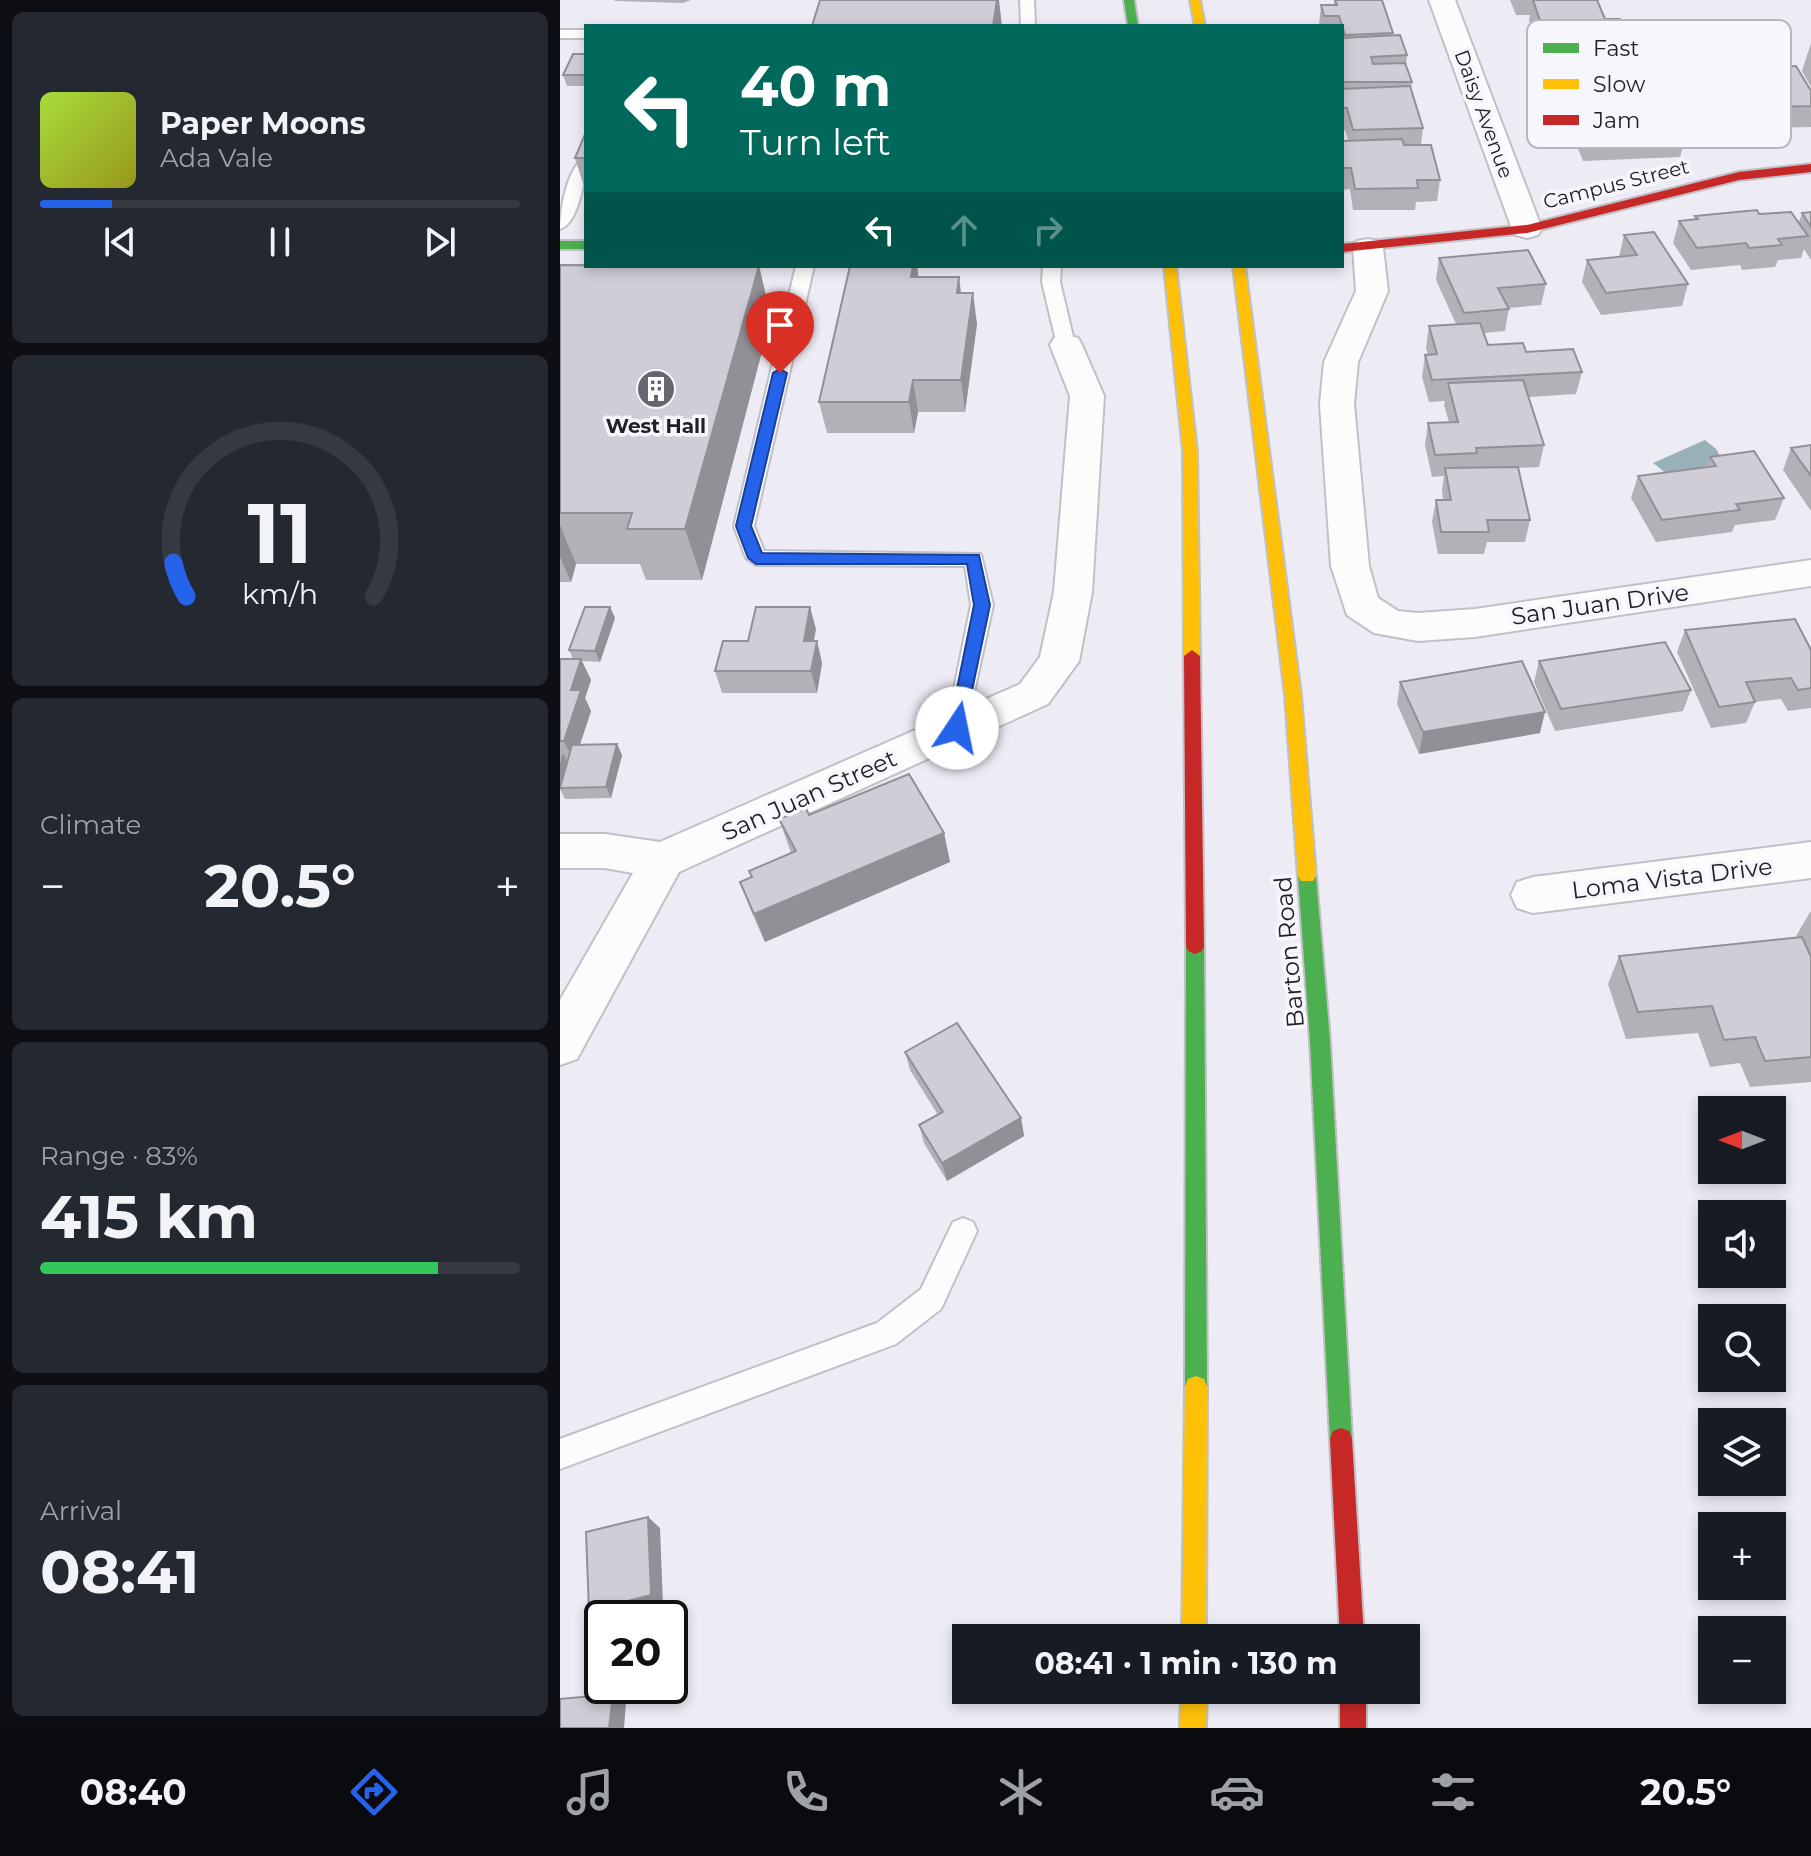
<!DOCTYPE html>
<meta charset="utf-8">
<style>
:root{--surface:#171b24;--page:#242831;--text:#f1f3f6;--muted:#9ea1a6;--line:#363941;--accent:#2563eb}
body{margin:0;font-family:Montserrat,sans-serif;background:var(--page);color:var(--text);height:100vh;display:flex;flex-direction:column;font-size:30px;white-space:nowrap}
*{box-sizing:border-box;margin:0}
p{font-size:26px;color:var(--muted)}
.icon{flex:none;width:44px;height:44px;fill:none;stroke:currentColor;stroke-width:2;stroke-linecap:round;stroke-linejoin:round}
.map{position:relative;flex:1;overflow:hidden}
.drawer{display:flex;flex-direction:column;gap:12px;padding:12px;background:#0d0f14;width:560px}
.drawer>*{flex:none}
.top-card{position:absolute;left:24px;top:24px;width:760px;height:244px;border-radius:0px;box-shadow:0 4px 12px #0003;background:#00695c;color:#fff;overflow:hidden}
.needle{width:52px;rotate:270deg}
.tools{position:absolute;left:1138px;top:1096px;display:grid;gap:16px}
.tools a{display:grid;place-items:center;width:88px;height:88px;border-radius:0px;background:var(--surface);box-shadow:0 4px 12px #0003;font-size:40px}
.speed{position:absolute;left:24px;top:1600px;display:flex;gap:16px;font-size:40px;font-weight:700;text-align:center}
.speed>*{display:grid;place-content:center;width:104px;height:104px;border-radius:50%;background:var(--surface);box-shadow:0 4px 12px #0003;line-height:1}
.speed .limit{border:4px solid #111;border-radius:12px;background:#fff;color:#111}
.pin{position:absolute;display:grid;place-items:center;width:68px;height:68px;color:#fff;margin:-82px -34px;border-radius:50% 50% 50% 0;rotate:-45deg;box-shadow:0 0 8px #0007}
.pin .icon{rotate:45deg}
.me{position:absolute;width:88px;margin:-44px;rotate:11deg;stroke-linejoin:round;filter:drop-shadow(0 0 6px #0008)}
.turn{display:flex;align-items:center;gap:28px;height:168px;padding:0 24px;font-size:36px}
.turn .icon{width:104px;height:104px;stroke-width:2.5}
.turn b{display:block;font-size:56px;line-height:68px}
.lanes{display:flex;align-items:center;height:76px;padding:0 24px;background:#0003;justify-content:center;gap:40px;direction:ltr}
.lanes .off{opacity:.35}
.big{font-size:60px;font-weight:700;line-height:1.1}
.drawer .tile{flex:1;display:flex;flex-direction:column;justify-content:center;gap:12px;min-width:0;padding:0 28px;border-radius:12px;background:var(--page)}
.drawer .dial{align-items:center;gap:0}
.dial svg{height:208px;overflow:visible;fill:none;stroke:var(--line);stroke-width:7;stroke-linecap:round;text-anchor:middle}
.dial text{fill:var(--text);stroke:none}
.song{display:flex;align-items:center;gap:24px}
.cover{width:96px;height:96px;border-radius:12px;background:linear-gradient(135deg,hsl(80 70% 55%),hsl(60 70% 35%))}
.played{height:8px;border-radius:4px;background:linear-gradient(90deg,var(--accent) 15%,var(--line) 15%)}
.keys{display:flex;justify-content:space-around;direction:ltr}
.heat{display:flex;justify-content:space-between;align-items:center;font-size:44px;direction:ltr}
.charge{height:12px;border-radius:6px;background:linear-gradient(90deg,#34c759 83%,var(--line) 0)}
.trip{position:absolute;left:392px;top:1624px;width:468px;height:80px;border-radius:0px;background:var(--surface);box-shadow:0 4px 12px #0003;font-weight:700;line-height:80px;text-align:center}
.tab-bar{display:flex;height:128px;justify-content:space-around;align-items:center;background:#090b0e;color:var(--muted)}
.tab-bar .icon{width:56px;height:56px}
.tab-bar .current{color:var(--accent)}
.tab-bar b{font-size:36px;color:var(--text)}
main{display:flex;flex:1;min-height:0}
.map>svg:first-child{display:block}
.water{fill:#98b1b9}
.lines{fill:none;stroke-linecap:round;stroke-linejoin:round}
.lane-casing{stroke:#c2c0c7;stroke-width:4}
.street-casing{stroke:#c2c0c7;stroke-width:4}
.fast-casing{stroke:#c2c0c7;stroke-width:4}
.slow-casing{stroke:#c2c0c7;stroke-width:4}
.jam-casing{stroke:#c2c0c7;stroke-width:4}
.lane{fill:#fcfcfd;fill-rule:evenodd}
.street{fill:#fcfcfd;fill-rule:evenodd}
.fast{fill:#4caf50;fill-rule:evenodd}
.slow{fill:#ffc107;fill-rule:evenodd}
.jam{fill:#c62828;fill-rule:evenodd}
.wall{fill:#b3b0b8}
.shaded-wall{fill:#929096}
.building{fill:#d0cdd6;stroke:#929096;stroke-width:2}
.route{fill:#2563eb;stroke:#184099;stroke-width:2}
.labels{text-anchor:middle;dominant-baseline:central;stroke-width:7;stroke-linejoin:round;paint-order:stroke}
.far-street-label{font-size:20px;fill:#222026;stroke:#f7f6fd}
.far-poi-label{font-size:20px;font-weight:bold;fill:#222026;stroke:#f7f6fd}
.street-label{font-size:24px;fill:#222026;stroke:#f7f6fd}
.key{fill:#f7f6fd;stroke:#b7b6bc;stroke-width:2}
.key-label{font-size:22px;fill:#222026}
</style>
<main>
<section class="drawer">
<div class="tile">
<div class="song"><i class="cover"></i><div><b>Paper Moons</b><p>Ada Vale</p></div></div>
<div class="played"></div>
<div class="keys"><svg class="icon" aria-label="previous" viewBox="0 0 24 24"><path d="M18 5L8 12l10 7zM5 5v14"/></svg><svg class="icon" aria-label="pause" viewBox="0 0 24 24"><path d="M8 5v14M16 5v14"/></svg><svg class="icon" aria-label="next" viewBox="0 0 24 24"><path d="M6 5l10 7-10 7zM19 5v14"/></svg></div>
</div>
<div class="tile dial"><svg viewBox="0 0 100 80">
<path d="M14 69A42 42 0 1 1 86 69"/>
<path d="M14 69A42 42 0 0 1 9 56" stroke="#2563eb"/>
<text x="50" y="56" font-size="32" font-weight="700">11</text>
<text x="50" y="72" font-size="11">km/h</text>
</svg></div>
<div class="tile"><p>Climate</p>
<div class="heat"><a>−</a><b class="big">20.5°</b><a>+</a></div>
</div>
<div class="tile"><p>Range · 83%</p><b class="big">415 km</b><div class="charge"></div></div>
<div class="tile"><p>Arrival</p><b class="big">08:41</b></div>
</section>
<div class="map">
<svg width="1251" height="1728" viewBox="0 0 1251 1728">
<rect width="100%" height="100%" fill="#edebf4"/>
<!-- water -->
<polygon class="water" points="1145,440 1156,449 1163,461 1111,477 1093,463"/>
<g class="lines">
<defs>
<g id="lane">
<polygon points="460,0 474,0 475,26 461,26"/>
<rect x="0" y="30" width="26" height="8"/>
<path d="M26,158C26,176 19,223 0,229C0,211 7,165 26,158Z"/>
<polygon points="236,266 254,266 194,526 204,551 421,554 433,605 405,734 397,736 389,734 386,728 411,605 405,566 196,565 186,558 174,526"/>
<polygon points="483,266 501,266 500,282 515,345 512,349 506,350 497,345 482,282"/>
<polygon points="403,1218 413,1222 417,1231 381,1309 336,1344 0,1469 0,1439 317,1323 361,1289 393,1222"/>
</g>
<g id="street">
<polygon points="869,0 895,0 982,229 978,235 967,238 956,235 952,229"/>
<polygon points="808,239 819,241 823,248 828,291 798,362 794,404 809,566 818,598 838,611 858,613 915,609 1251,560 1251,586 915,637 858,641 814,633 787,615 771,566 760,404 764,362 796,291 793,248 797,241"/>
<polygon points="506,335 518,338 522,345 544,396 532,592 519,661 488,704 119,872 17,1059 0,1065 0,1000 73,873 45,868 0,868 0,834 45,834 100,842 460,684 480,657 494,592 510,396 490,345 494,338"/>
<polygon points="1251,842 1251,878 973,913 957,908 951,895 957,882 973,877"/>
</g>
<g id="fast">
<polygon points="564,0 574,0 578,26 568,26"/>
<rect x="0" y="241" width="26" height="8"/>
<polygon points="747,869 753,871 756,876 770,1041 792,1439 789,1447 781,1450 773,1447 770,1439 750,1041 738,876 741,871"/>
<polygon points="635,938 642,941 644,946 647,1387 644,1395 636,1398 628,1395 625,1387 626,946 628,941"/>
</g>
<g id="slow">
<polygon points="630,0 640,0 645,26 635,26"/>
<polygon points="604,266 616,266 637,451 640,656 632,662 624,656 623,451"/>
<polygon points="673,266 685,266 741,695 756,876 753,881 741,881 738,876 725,695"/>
<polygon points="636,1376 644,1379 647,1387 646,1638 622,1638 625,1387 628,1379"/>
<polygon points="621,1690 647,1690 646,1728 620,1728"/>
</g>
<g id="jam">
<polygon points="1251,164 1251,172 1179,180 967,233 782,252 782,244 967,225 1179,172"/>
<polygon points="632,650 640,656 644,946 642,951 635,954 628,951 626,946 624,656"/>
<polygon points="781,1428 789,1431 792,1439 804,1638 780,1638 770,1439 773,1431"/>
<rect x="780" y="1690" width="26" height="38"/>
</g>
</defs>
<!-- lane casing -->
<use href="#lane" class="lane-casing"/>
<!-- street casing -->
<use href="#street" class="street-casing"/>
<!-- fast casing -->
<use href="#fast" class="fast-casing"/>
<!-- slow casing -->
<use href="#slow" class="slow-casing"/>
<!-- jam casing -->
<use href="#jam" class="jam-casing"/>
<!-- lane -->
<use href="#lane" class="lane"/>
<!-- street -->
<use href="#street" class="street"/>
<!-- fast -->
<use href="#fast" class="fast"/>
<!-- slow -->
<use href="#slow" class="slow"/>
<!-- jam -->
<use href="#jam" class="jam"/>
</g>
<!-- wall -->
<g class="wall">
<polygon points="54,0 131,0 123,3 55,1"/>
<polygon points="774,0 822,0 832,36 847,55 846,66 852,82 851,89 863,128 861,145 880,180 877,201 856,202 855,210 793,210 790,189 782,190 782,141 788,140 785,130 782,130 782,26 759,26 761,5 774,5"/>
<polygon points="950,0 1039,0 1039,3 1045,19 1067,39 1063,60 1056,60 1070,91 1069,95 1104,109 1126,136 1120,157 1023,161 1006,118 1009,102 1001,86 986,87 981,70 983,61 969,20 970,15 956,15"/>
<polygon points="1251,43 1251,87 1242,71"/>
<polygon points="26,54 26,86 7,86 3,75"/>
<polygon points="1208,67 1251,91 1251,127 1162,129 1145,97 1151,76 1206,74"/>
<polygon points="26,132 26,193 15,158"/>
<polygon points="1251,212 1251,260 1244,249 1241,258 1218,260 1215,267 1182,270 1180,265 1131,270 1113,243 1119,221 1134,220 1135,216 1199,214 1239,222 1242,213"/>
<polygon points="1064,235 1128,284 1122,306 1041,315 1022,282 1027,260 1059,257"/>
<polygon points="879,258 986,284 981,305 949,308 945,331 924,333 928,345 966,352 1022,372 1016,394 969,397 984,445 979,467 958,468 970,520 965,542 927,542 924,554 878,554 872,522 876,500 883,500 882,490 884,476 872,477 865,445 868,423 889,422 884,405 885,401 869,402 862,377 865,355 868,355 866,348 869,326 896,324 876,280"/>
<polygon points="0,265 199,266 211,317 142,580 86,580 80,564 16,564 11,582 0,582"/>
<polygon points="290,266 357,266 358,277 401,293 417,324 405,412 358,412 354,433 267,433 259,402"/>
<polygon points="1251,445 1251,511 1223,470 1231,448"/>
<polygon points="1150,457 1224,498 1215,520 1175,525 1172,532 1096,542 1071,498 1078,476 1147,467"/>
<polygon points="50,607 55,618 40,662 22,661 31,680 25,698 31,711 20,745 57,744 62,755 51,798 5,799 0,789 0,791 0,659 13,659 9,650"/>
<polygon points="256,629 253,641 257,641 262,663 257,693 162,693 155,671 188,641"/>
<polygon points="1125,630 1251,650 1251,708 1228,711 1221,699 1195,702 1186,723 1151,728 1117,652"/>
<polygon points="979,661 1131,690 1123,711 995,731 974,682"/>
<polygon points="840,682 980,733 859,754 837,704"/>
<polygon points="249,815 384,833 390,862 205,942 191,911 180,882 191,878 189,871 231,853 219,819"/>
<polygon points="1250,912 1251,912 1251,1082 1190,1087 1180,1063 1150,1067 1138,1033 1066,1039 1048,984 1059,956 1235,938"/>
<polygon points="345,1052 461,1118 464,1136 387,1181 364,1143 359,1125 378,1115 350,1070"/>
</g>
<!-- shaded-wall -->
<g class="shaded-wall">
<polygon points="437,0 439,0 442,26 433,26"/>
<polygon points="199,266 211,317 142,580 125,529"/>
<polygon points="353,266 357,266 360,288 351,277"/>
<polygon points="399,277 403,308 397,293"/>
<polygon points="413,293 417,324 405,412 401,380"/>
<polygon points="353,380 358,412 354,433 349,402"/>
<polygon points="0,525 16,564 11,582 0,557"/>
<polygon points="50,607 55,618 40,662 35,651"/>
<polygon points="250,607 256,629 250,663 244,641"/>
<polygon points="257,641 262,663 257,693 251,671"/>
<polygon points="21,659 31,680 25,698 31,711 14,762 4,741 11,690"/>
<polygon points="985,712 980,733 859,754 863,732"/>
<polygon points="57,744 62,755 51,798 46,787"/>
<polygon points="3,753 8,764 0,791 0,763"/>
<polygon points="384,833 390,862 205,942 194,914"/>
<polygon points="461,1118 464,1136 387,1181 382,1163"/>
<polygon points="88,1517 100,1528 103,1605 55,1618 42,1618 42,1621 29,1611"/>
<polygon points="53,1694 66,1702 64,1728 49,1728"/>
</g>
<!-- building -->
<g class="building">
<polygon points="260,0 437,0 433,26 252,26"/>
<polygon points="775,0 822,0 833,33 785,35 779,16 764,16 761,5 777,5"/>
<polygon points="973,0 1037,0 1045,19 1060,19 1067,39 987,41"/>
<polygon points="840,35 847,55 811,57 813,64 845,63 852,82 782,82 782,38"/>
<polygon points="13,54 26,54 26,75 3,75"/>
<polygon points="1236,66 1251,91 1251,106 1168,108 1151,76 1211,74 1208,67"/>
<polygon points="850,86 863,128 793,130 787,108 782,108 782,89"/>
<polygon points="26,132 26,158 15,158"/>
<polygon points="842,139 844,145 871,145 880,180 857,180 858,188 795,189 791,168 782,168 782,141"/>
<polygon points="1197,210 1199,214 1231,212 1248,236 1218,239 1222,245 1189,248 1186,243 1137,248 1119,221 1138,219 1135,216"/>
<polygon points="1251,212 1251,227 1242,213"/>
<polygon points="1094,232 1128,284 1046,293 1027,260 1077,255 1064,235"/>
<polygon points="968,250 986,284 938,288 949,309 904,313 879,258"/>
<polygon points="0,265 199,266 125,529 67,529 72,513 0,513"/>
<polygon points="290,266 353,266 351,277 399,277 397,293 413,293 401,380 353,380 349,402 259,402"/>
<polygon points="920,323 928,345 963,343 966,352 1013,349 1022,372 872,380 865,355 877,354 869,326"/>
<polygon points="963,380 984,445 916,448 917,453 875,455 868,423 898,422 888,383"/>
<polygon points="1251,445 1251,476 1231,448"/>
<polygon points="1194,451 1224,498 1176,504 1180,510 1102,520 1078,476 1156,466 1150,457"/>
<polygon points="958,467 970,520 927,520 929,532 881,532 876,500 891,500 885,468"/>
<polygon points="25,607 50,607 35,651 9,650"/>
<polygon points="196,607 250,607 244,641 257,641 251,671 155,671 163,641 188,641"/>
<polygon points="1235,619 1251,650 1251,688 1238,690 1231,678 1186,682 1195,702 1159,707 1125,630"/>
<polygon points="1105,642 1131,690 1001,709 979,661"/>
<polygon points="0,659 21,659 11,690 21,690 4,741 0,741"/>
<polygon points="962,661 985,712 863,732 840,682"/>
<polygon points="57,744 46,787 0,788 12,745"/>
<polygon points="349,774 384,833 194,914 180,882 192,877 189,871 236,851 219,819 246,808 249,815"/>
<polygon points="1242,937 1251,957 1251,1057 1205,1061 1195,1037 1164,1040 1152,1006 1078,1012 1059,956"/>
<polygon points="397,1023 461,1118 382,1163 359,1125 383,1112 345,1052"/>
<polygon points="88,1517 91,1595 29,1611 26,1532"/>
<polygon points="53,1694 49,1728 0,1728 0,1699"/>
</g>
<!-- route -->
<polygon class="route" points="220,369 227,373 191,526 202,553 419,555 430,605 403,733 391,733 389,728 414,605 407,564 196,564 188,558 176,526 213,373"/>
<!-- icons -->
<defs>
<symbol id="building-disc" viewBox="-11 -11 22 22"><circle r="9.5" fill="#69676e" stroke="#f7f6fd"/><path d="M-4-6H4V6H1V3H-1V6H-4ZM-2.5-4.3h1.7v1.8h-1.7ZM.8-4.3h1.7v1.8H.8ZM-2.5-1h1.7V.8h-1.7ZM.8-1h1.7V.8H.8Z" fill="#fff"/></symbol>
</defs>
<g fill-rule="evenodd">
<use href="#building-disc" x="74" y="367" width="44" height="44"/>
</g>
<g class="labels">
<!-- far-street labels -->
<g class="far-street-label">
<text transform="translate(924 114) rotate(70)">Daisy Avenue</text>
<text transform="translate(1056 184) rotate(-14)">Campus Street</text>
</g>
<!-- far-poi labels -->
<g class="far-poi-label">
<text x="96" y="426">West Hall</text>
</g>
<!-- street labels -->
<g class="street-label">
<text transform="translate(1040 604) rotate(-8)">San Juan Drive</text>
<text transform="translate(249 795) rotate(-24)">San Juan Street</text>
<text transform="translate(1112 878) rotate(-7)">Loma Vista Drive</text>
<text transform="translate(729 952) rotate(-95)">Barton Road</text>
</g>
</g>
<!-- legend -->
<rect x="967" y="20" width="264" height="128" rx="12" class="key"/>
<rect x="983" y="43" width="36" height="10" fill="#4caf50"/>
<rect x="983" y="79" width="36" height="10" fill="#ffc107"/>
<rect x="983" y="115" width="36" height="10" fill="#c62828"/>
<g class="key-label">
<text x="1033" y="56">Fast</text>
<text x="1033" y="92">Slow</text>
<text x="1033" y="128">Jam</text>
</g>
</svg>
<div class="tools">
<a><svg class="needle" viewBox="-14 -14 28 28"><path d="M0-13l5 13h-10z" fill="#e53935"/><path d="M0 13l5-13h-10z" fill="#9ea1a6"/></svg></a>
<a><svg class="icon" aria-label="sound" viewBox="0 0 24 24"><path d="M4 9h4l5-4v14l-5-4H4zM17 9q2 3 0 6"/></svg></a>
<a><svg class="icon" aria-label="search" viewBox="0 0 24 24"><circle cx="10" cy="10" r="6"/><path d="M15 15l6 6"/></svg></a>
<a><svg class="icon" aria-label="layers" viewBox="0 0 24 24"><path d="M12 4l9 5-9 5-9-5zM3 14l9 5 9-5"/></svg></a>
<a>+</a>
<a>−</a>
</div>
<div class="speed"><div class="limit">20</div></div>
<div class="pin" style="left:220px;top:373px;background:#d93025"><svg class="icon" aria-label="arrive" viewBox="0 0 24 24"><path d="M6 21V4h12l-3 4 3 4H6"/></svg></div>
<svg class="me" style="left:397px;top:728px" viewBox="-20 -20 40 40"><circle r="19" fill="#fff"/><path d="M0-13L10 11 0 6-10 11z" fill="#2563eb"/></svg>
<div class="trip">08:41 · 1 min · 130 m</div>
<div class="top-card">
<div class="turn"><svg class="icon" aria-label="left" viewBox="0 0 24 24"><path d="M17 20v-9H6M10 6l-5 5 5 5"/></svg><div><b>40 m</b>Turn left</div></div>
<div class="lanes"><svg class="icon" aria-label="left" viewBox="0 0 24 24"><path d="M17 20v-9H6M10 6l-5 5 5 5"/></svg><svg class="icon off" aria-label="ahead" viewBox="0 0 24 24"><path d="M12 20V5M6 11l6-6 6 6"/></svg><svg class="icon off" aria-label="right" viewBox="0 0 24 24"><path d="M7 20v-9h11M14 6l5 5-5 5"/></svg></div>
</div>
</div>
</main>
<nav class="tab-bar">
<b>08:40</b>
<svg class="icon current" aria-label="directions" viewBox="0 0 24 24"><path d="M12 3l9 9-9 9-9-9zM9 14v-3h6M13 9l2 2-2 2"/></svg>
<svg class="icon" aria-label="music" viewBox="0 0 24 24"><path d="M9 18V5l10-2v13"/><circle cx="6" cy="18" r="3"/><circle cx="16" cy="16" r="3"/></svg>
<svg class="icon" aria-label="phone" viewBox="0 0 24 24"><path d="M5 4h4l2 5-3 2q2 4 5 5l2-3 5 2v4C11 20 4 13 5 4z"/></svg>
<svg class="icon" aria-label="climate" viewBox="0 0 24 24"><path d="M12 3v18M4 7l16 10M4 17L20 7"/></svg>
<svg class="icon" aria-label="car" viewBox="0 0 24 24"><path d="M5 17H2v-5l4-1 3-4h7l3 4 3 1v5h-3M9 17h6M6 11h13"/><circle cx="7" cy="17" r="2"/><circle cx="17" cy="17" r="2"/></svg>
<svg class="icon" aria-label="filters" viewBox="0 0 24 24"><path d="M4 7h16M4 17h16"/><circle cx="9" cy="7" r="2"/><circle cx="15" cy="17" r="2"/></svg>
<b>20.5°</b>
</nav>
